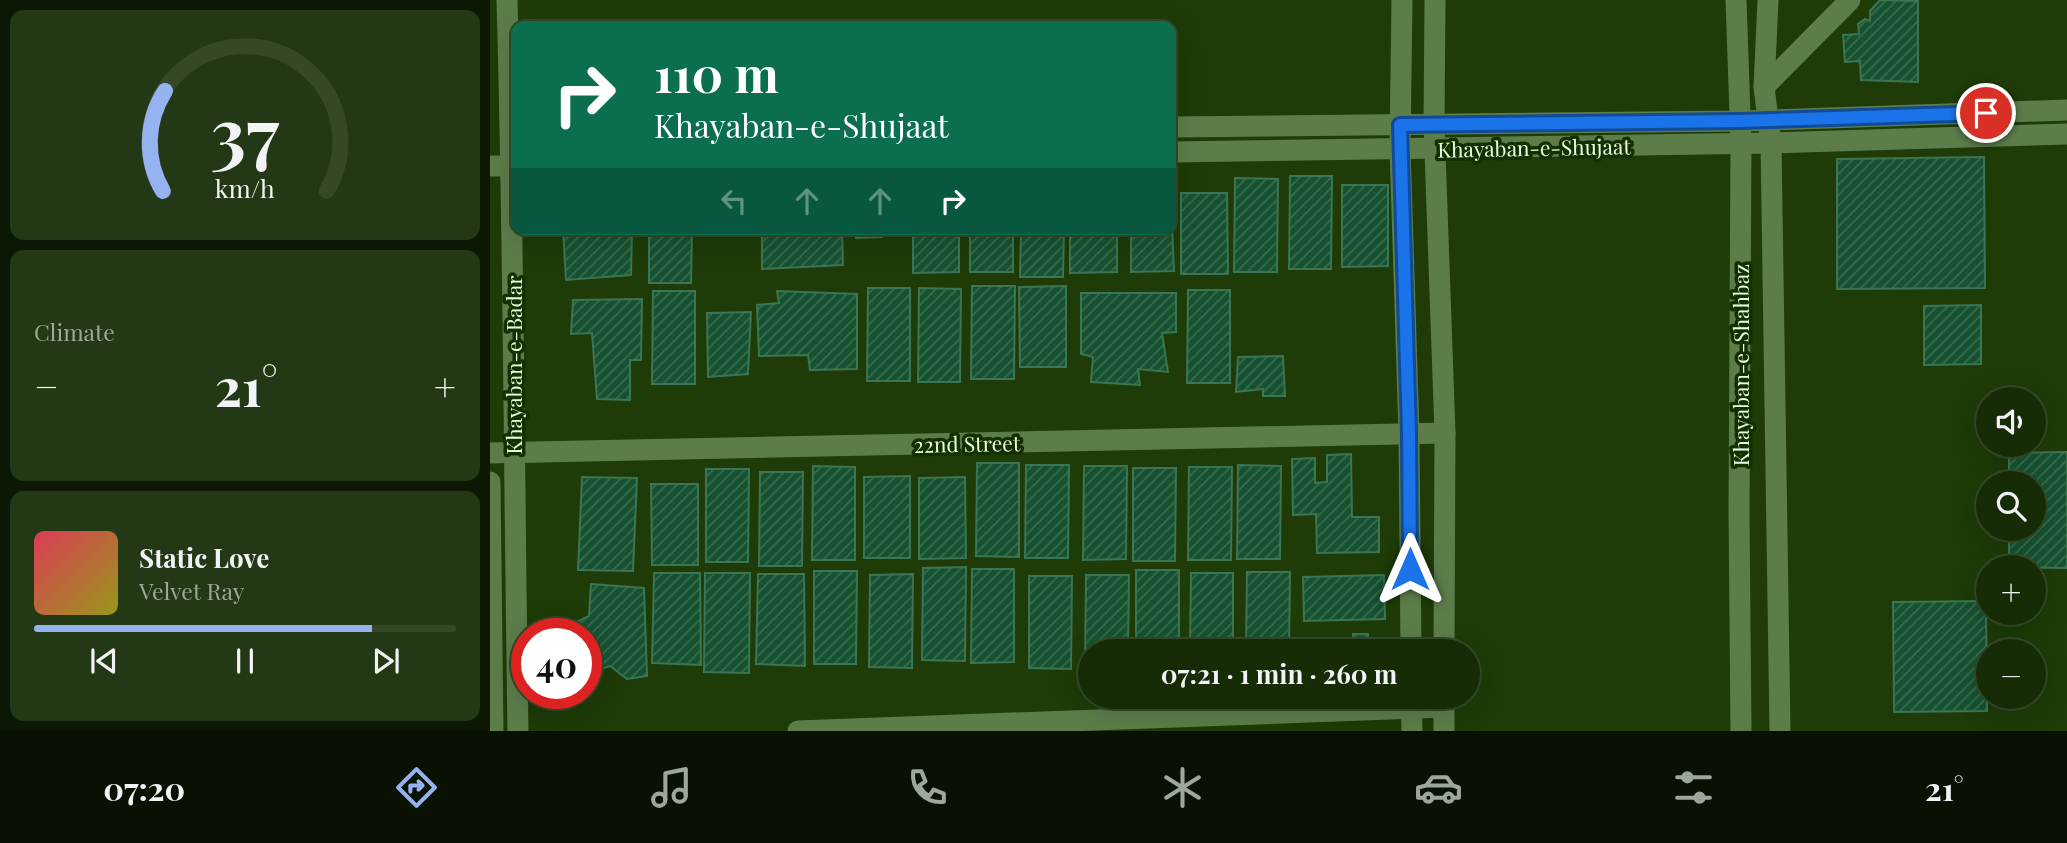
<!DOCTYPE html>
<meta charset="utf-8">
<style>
:root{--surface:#162c06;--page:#233814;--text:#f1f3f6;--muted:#9ea79b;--line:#354828;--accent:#95b2f1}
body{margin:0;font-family:"Playfair Display",serif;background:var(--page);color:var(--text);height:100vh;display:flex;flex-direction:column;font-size:26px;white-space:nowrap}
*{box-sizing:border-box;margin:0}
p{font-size:23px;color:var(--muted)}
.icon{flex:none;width:38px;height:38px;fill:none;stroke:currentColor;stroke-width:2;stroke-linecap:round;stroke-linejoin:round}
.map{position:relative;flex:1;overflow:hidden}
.details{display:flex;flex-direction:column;gap:10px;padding:10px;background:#0c1803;width:490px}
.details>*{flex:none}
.hud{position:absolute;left:21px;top:21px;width:665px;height:214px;border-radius:14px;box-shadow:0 7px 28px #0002,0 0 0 2px var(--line);background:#0b6e4f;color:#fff;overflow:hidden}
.buttons{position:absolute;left:1486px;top:387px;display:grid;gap:14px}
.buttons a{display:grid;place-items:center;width:70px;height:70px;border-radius:50%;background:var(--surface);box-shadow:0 7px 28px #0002,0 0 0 2px var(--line);font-size:35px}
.speed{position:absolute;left:21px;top:618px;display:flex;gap:14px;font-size:35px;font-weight:700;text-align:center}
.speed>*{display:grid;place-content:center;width:91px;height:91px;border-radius:50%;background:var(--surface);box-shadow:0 7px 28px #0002,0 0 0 2px var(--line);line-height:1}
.speed .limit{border:10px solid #d22;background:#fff;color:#111}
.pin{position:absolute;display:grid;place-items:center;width:60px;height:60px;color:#fff;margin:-30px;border:4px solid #fff;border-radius:50%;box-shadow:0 2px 7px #0007}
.me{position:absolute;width:77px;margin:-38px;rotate:0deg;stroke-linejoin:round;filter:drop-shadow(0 0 5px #0008)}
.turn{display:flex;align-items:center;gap:24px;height:147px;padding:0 28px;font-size:32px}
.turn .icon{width:91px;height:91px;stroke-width:2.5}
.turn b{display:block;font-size:49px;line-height:60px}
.lanes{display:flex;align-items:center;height:66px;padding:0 28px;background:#0003;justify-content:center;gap:35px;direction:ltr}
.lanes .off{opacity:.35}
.big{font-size:52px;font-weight:700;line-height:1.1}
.details .tile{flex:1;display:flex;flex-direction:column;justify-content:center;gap:10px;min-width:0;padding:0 24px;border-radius:14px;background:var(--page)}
.details .dial{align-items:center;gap:0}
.dial svg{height:182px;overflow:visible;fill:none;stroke:var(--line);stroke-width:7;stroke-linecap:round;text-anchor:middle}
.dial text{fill:var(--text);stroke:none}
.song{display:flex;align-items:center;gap:21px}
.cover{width:84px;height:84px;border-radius:10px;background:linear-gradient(135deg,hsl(350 70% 55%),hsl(60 70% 35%))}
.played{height:7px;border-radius:4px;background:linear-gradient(90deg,var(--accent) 80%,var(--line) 80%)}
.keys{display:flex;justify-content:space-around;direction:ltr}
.heat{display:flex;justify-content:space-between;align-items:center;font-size:38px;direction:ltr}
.trip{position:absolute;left:588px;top:639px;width:402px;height:70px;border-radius:35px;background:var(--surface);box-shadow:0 7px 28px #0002,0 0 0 2px var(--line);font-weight:700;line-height:70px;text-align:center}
.tabs{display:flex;height:112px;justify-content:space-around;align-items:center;background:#091202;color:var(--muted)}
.tabs .icon{width:49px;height:49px}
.tabs .selected{color:var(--accent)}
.tabs b{font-size:32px;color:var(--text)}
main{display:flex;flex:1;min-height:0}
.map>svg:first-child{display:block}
.building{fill:url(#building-hatch);stroke:#3c7552;stroke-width:2}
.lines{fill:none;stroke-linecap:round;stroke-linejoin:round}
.street{stroke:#5c7d4a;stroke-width:21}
.secondary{stroke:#5c7d4a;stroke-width:21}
.route-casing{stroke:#114b97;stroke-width:18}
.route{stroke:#1a73e8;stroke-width:12}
.labels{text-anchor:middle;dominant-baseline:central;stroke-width:7;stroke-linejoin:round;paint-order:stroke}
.street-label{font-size:21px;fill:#e9fce0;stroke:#143000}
</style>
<main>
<section class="details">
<div class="tile dial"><svg viewBox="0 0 100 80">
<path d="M14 69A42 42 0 1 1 86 69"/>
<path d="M14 69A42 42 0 0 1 15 25" stroke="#95b2f1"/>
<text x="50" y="56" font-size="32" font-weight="700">37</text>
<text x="50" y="72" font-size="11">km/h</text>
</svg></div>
<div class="tile"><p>Climate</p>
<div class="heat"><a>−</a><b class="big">21°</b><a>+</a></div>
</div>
<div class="tile">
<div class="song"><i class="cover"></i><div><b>Static Love</b><p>Velvet Ray</p></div></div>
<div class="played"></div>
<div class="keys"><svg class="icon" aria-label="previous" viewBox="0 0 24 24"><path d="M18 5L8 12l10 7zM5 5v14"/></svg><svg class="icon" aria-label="pause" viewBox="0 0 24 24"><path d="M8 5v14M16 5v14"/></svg><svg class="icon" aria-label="next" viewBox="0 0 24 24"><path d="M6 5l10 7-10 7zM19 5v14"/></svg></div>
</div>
</section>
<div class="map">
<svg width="1577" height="731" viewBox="0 0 1577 731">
<defs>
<pattern id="building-hatch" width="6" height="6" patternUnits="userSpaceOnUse" patternTransform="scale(1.75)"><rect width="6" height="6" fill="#165231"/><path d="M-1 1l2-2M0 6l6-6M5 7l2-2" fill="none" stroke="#386c4f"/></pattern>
</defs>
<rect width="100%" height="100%" fill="#1e3b08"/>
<!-- building -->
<g class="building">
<polygon points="1390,0 1428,1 1428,82 1371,80 1370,61 1355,62 1353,35 1369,34 1368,24 1375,19 1380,21 1380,11"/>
<polygon points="1494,157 1495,288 1347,289 1347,159"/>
<polygon points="800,176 842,176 841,269 799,269"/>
<polygon points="745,178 788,179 787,272 744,272"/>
<polygon points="852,185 898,185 898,266 852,267"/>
<polygon points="691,193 737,193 738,274 691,274"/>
<polygon points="681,204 684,271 641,272 641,229 681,229"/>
<polygon points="73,229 142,229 141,275 76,280"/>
<polygon points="159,229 202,229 201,283 159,283"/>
<polygon points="272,229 352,229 353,265 272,269"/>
<polygon points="367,229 391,229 392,237 366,238"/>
<polygon points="423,229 469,229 469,272 423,273"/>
<rect x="480" y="229" width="43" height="43"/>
<polygon points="531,229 574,229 573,277 530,277"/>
<polygon points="580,229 627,229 627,272 580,273"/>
<polygon points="482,286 525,286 524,379 481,379"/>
<polygon points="576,286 576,367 530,367 529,287"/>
<polygon points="378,288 420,288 420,381 377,381"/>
<polygon points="429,288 471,289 470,382 428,382"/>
<polygon points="698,290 740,290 740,383 697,383"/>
<polygon points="163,291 205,291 205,384 162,384"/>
<polygon points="287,291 367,294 367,369 320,370 318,355 269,356 267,305 289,303"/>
<polygon points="591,293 686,293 686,332 672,333 678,372 648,369 650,385 601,382 603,357 591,354"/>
<polygon points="152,299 151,360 140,360 140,400 107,399 102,333 81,334 83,300"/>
<polygon points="1491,305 1491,364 1434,365 1434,306"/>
<polygon points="261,312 258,374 218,377 217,313"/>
<polygon points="793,356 795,396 773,396 773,389 746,392 748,357"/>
<polygon points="1577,452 1577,568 1519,567 1519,528 1544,528 1544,483 1519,483 1519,453"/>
<polygon points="861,454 862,517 889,517 889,552 827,553 826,514 803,515 802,459 825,458 825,483 837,482 837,455"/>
<polygon points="487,463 529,463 529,557 486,556"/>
<polygon points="536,465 579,465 578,558 535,558"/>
<polygon points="748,465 791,466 790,559 747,559"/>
<polygon points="323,466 365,467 365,560 322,560"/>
<polygon points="594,466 637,466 636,559 593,560"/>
<polygon points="699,467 742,467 741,560 698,560"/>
<polygon points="643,468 686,468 685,561 643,561"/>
<polygon points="216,469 259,469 258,562 216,562"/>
<polygon points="270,472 313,472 312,566 269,566"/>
<polygon points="420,476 420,558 374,558 374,477"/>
<polygon points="92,477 147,478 143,571 88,570"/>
<polygon points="475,477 476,558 429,559 429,478"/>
<polygon points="161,484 208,484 208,565 162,565"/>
<polygon points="476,567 475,661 432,660 433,568"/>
<polygon points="482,569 524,569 524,662 481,663"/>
<rect x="646" y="570" width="43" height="81"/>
<polygon points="324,571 367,571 366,664 324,664"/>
<polygon points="757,572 800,572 799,651 756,651"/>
<polygon points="164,573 210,573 211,665 162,663"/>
<polygon points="215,573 260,573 259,673 214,672"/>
<polygon points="701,573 743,573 743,651 700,651"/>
<polygon points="268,574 314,574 315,666 266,664"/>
<polygon points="423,574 422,668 379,667 380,575"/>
<polygon points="596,575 639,575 638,651 600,651 600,668 595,668"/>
<polygon points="894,575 895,619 814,621 813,577"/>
<polygon points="539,576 582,576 581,669 539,668"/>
<polygon points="101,584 154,588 157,676 137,679 120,666 96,674 96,634 74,634 72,629 99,616"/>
<polygon points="1496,601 1497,711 1404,712 1403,602"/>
<polygon points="863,634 878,634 878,646 894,646 894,651 855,651 855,649 863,649"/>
</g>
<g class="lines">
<!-- street -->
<g class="street">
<polyline points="0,453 955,433"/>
<polyline points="308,731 954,707"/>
</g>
<!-- secondary -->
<g class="secondary">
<path d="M17,0C24,244 24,487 28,731"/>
<polyline points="912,0 910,148 919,433 921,651"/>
<polyline points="945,0 944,124 955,433 954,651"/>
<polyline points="1246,0 1251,143 1249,513 1251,731"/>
<polyline points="1278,0 1274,87 1281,143 1290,731"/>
<polyline points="1274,87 1360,0"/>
<polyline points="681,127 1250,121 1577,110"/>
<polyline points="681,152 1281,143 1577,134"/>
<polyline points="0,166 26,166"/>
<polyline points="0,482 3,731"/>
<polyline points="921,696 922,731"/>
<polyline points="954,696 954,731"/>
</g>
</g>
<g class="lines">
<defs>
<polyline id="route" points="920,569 919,433 910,125 1250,121 1496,113"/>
</defs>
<!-- route casing -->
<use href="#route" class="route-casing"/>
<!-- route -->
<use href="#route" class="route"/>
</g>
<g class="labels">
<!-- street labels -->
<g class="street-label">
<text transform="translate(1044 147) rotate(-1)">Khayaban-e-Shujaat</text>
<text transform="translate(23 365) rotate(-90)">Khayaban-e-Badar</text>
<text transform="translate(1250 365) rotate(-90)">Khayaban-e-Shahbaz</text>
<text transform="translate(477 443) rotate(-1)">22nd Street</text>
</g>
</g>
</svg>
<div class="buttons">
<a><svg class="icon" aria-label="sound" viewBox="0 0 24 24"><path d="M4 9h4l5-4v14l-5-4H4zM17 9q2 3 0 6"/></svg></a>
<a><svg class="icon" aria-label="search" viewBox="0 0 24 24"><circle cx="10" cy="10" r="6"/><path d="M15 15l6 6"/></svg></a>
<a>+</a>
<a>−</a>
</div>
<div class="speed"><div class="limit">40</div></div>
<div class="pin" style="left:1496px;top:113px;background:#d93025"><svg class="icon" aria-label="arrive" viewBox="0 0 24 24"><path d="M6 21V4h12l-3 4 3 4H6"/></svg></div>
<svg class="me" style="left:920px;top:569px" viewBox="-20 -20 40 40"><path d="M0-17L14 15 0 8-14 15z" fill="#1a73e8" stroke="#fff" stroke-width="4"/></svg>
<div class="trip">07:21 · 1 min · 260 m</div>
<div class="hud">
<div class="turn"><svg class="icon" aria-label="right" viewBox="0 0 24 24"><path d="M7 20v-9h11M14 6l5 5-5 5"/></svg><div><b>110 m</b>Khayaban-e-Shujaat</div></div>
<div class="lanes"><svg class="icon off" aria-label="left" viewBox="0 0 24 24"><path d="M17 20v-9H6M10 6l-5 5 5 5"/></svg><svg class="icon off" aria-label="ahead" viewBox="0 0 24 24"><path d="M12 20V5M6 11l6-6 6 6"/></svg><svg class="icon off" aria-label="ahead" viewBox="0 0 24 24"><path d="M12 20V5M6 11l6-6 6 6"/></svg><svg class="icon" aria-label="right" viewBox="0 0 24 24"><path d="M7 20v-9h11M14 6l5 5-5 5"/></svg></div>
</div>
</div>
</main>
<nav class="tabs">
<b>07:20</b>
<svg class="icon selected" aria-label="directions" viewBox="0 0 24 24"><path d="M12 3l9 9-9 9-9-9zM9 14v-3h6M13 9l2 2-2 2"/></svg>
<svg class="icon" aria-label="music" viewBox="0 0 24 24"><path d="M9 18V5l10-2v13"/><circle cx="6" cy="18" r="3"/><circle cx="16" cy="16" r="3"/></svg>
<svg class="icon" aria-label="phone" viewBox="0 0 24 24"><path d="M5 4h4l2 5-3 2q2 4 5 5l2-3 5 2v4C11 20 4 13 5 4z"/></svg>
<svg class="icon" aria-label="climate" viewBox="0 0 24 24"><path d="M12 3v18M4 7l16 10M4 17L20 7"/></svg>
<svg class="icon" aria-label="car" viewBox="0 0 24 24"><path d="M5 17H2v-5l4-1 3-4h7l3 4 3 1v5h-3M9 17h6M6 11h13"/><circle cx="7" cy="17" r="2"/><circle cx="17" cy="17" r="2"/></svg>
<svg class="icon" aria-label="filters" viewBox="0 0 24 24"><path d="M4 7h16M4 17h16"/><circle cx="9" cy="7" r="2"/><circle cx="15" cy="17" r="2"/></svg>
<b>21°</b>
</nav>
